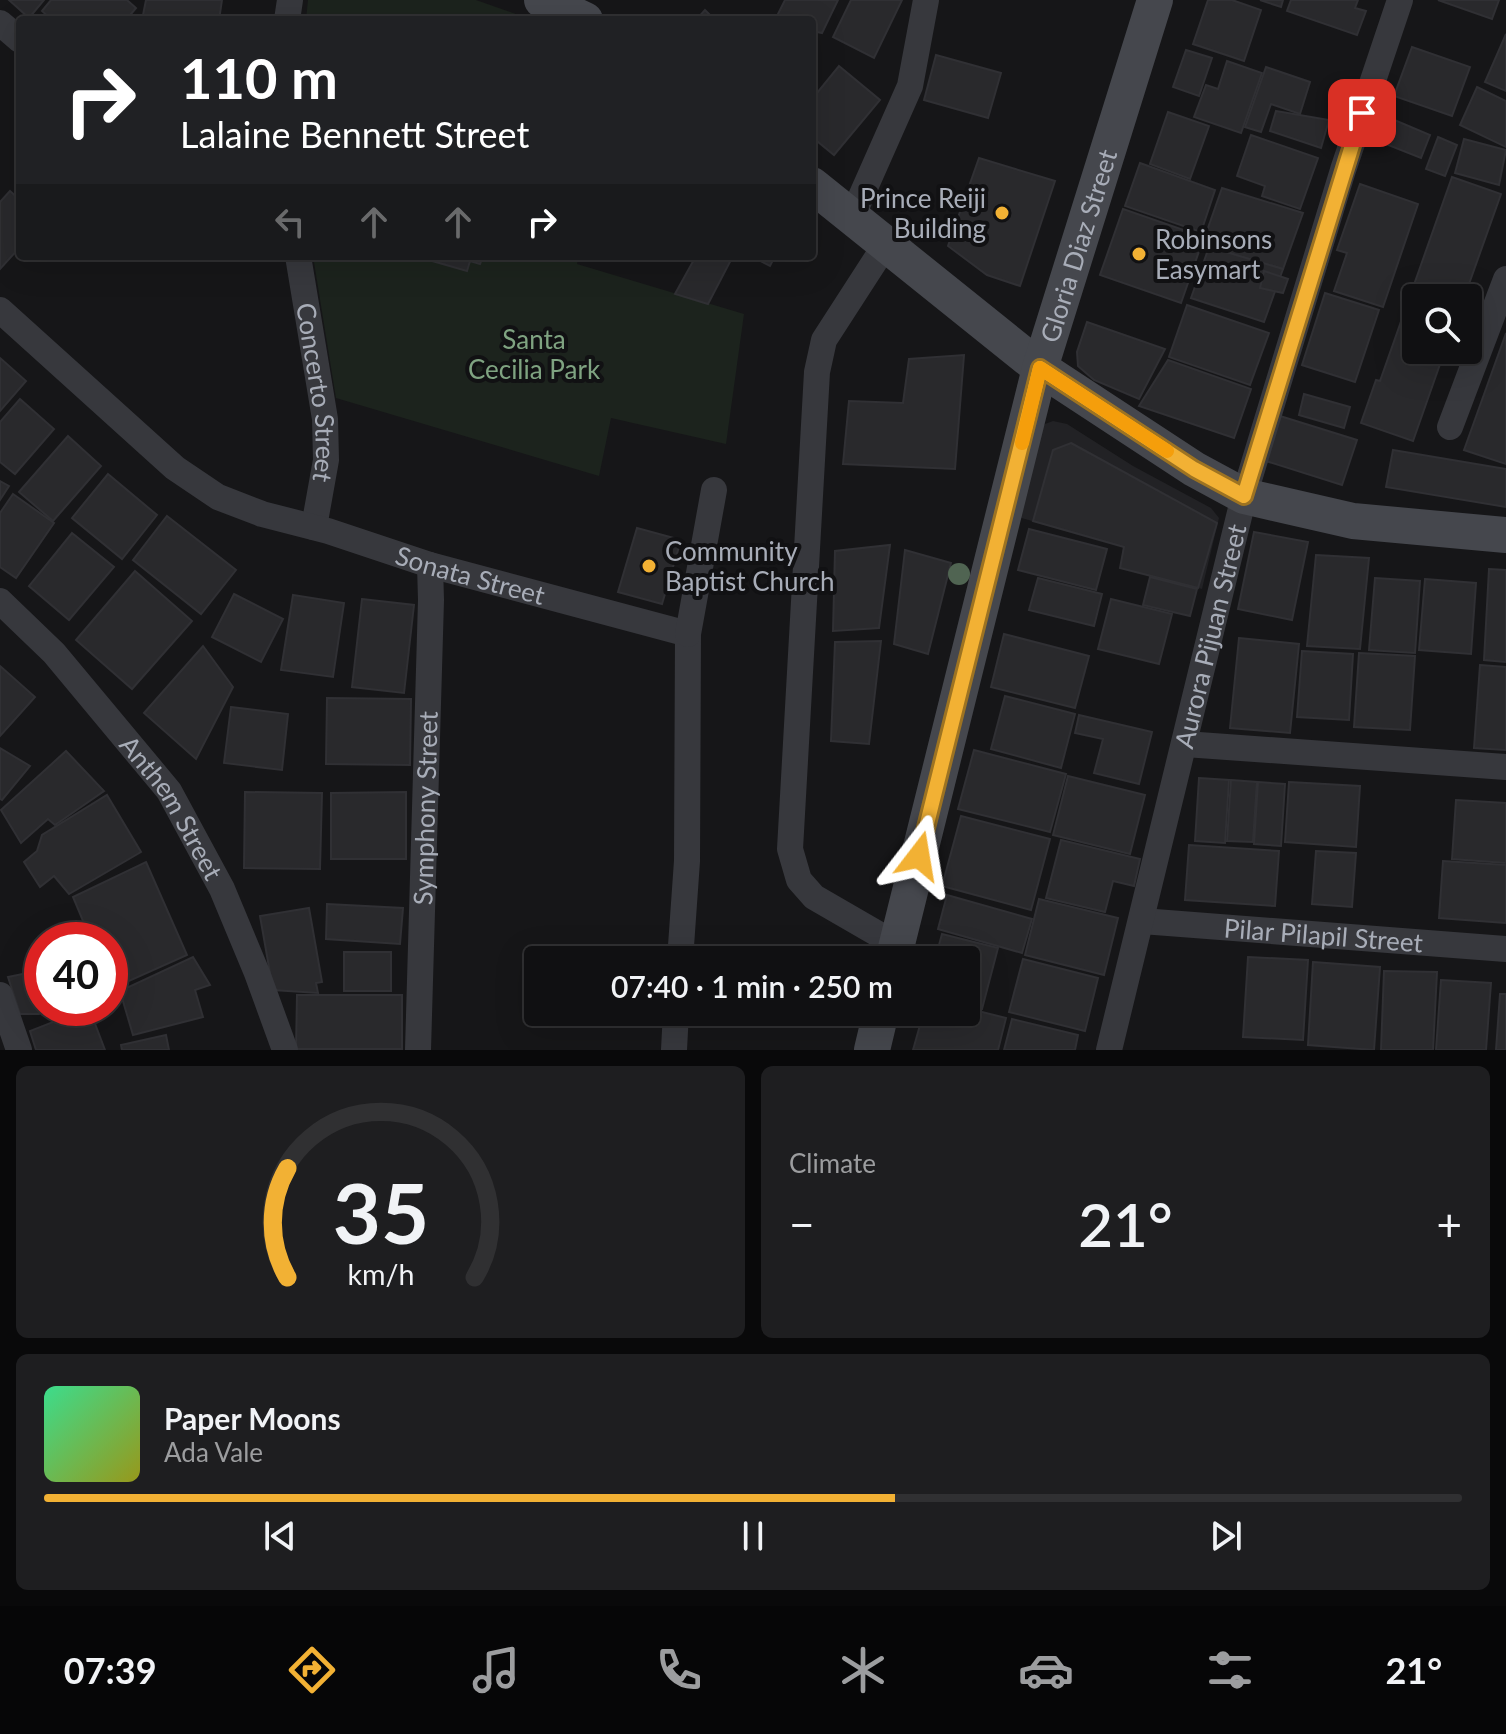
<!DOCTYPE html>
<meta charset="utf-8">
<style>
:root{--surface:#101012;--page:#1e1e20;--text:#f1f3f6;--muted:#9c9d9f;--line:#303032;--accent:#f2b134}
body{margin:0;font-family:Lato,sans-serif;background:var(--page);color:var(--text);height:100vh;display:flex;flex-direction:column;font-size:30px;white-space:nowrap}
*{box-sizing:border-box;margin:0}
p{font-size:26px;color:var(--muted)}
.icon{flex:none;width:44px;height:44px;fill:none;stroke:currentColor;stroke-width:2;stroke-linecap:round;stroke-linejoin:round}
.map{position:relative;height:1050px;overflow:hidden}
.details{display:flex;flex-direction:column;gap:16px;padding:16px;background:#09090a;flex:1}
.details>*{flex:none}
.top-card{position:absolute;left:16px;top:16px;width:800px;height:244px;border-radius:8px;box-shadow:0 8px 32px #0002,0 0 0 2px var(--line);background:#202124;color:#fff;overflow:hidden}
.controls{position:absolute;left:1402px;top:284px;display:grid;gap:16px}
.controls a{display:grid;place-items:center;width:80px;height:80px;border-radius:8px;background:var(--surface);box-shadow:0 8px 32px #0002,0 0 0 2px var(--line);font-size:40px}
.speed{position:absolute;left:24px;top:922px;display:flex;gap:16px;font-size:40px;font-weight:700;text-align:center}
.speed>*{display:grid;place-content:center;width:104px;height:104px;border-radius:50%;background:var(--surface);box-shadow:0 8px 32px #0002,0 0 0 2px var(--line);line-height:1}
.speed .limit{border:12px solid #d22;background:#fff;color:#111}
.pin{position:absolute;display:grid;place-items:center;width:68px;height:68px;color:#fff;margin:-34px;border-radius:16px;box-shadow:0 4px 12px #0006}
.me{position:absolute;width:88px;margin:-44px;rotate:14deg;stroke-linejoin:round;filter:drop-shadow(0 0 6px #0008)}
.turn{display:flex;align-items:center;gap:28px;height:168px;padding:0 32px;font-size:36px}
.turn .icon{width:104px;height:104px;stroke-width:2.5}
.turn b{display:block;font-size:56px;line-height:68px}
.lanes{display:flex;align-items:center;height:76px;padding:0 32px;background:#0003;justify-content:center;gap:40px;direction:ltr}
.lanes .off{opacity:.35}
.big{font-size:60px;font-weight:600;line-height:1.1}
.details .widget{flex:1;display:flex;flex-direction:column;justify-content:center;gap:12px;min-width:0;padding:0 28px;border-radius:12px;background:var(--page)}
.details .dial{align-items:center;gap:0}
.dial svg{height:208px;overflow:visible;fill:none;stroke:var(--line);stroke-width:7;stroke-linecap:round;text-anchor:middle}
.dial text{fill:var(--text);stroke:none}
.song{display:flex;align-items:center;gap:24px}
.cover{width:96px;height:96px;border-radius:12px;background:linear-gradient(135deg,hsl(150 70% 55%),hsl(60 70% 35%))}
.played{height:8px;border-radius:4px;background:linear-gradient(90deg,var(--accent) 60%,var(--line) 60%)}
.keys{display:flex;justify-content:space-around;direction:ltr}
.heat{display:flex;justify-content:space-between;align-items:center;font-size:44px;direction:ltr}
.details .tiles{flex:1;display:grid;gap:16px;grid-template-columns:1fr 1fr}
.widget:last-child{grid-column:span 2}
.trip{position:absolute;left:524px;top:946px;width:456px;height:80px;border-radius:8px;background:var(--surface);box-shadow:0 8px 32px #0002,0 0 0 2px var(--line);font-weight:600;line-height:80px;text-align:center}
.tabs{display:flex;height:128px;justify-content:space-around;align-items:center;background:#060607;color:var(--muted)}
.tabs .icon{width:56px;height:56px}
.tabs .current{color:var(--accent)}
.tabs b{font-size:36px;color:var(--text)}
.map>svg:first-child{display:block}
.built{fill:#222225}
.green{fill:#1c231d}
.building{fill:#29292c;stroke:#303034;stroke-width:2}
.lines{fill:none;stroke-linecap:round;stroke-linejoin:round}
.street{stroke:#37383d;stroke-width:26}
.secondary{stroke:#45474d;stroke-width:36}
.tree{fill:#506452}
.route-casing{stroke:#9d7322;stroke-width:20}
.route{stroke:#f2b134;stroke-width:14}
.slow{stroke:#f59e0b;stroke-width:14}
.poi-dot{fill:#f2b134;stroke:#111113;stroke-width:3}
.labels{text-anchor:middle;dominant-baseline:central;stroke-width:8;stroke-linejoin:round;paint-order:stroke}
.poi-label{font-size:26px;fill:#a8adb8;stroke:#111113;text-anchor:start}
.street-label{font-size:26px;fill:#a8adb8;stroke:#111113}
.park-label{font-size:26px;fill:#7fa381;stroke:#111113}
</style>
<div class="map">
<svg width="1506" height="1050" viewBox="0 0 1506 1050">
<rect width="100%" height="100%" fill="#161618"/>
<!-- built -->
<polygon class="built" points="1053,421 1067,424 1133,466 1211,508 1219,518 1202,589 1120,568 1123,547 1018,517 1039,431 1045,424"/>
<!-- green -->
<g class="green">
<polygon points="308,0 476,0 527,18 306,20"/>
<polygon points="313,256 579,256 577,264 744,314 726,444 611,418 599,476 336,398"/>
</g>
<!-- building -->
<g class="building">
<polygon points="9,0 44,0 29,18"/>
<polygon points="51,0 127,0 136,8 126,20 52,20 42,11"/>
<polygon points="146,0 222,0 219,20 142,20"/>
<polygon points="785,0 838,0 822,33 812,31 812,20 775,20"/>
<polygon points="851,0 902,0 874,58 833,37"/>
<polygon points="1208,0 1232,0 1261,10 1244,61 1193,44"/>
<polygon points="1260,0 1283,0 1281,7"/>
<polygon points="1291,0 1358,0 1355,8 1366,11 1357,35 1287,11"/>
<polygon points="1438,0 1499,0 1492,19"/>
<polygon points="705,10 715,20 696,20"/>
<polygon points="1506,34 1506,91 1485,82"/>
<polygon points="1412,47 1470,67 1452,116 1394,96"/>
<polygon points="1186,50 1212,58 1199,96 1173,87"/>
<polygon points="936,55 1001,73 988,118 924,100"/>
<polygon points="1227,61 1262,73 1241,133 1194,117 1206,85 1218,89"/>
<polygon points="839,66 880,100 834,155 812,137 812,99"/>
<polygon points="1266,67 1310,82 1300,114 1271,104 1261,132 1245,127"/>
<polygon points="1477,87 1506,101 1506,147 1460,125"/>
<polygon points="1276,111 1329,120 1321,148 1270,131"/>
<polygon points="1168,112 1209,126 1190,179 1150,164"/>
<polygon points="1392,119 1430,135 1421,158 1383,143"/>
<polygon points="1251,135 1318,158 1300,209 1262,196 1265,186 1237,176"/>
<polygon points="1438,137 1457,145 1445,176 1426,169"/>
<polygon points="1464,139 1506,150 1499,185 1455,173"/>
<polygon points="979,158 1055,181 1020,286 987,275 948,246"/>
<polygon points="1140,163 1215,190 1201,232 1125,206"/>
<polygon points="1452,177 1501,194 1464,298 1416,298 1416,350 1445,350 1413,441 1361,423 1376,380 1380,381"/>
<polygon points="1360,184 1418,204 1383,307 1334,291 1347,253 1337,250"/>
<polygon points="1222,188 1303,213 1283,269 1202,245"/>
<polygon points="10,191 20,200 20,247 0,269 0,202"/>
<polygon points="1123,209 1204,237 1181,303 1100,275"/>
<polygon points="1209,247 1283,269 1264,322 1191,298"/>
<polygon points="423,256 483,256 480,264 470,261 467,271 422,258"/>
<polygon points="696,256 733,256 708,304 675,294"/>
<polygon points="751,256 775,256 770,266"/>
<polygon points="1264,271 1288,279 1283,293 1260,288"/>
<polygon points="1325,293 1379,310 1355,382 1302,365"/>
<polygon points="1187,305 1269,333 1250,385 1169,357"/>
<polygon points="1087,322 1165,349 1139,399 1094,380 1078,366 1077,352"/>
<polygon points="1506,333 1506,464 1464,450"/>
<polygon points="964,355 955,469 843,464 849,401 903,403 909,359"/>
<polygon points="0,358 26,381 0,411"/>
<polygon points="1168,360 1251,389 1234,438 1139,406"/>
<polygon points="1304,394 1350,407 1344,428 1299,415"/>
<polygon points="20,399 54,429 15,474 0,462 0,422"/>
<polygon points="1280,416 1357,440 1342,485 1266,461"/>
<polygon points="68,436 101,466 53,521 19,492"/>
<polygon points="1071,443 1217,523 1198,588 1120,568 1124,547 1033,521 1053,450"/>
<polygon points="1393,450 1506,469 1506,507 1386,487"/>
<polygon points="108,474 157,515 122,559 72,518"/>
<polygon points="0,481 9,486 0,500"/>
<polygon points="13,494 54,523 16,578 0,567 0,513"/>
<polygon points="167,516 236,570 201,614 133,560"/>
<polygon points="637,528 681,540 662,604 618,592"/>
<polygon points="1029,529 1107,549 1096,590 1018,570"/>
<polygon points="1254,532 1308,542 1292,620 1238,609"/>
<polygon points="72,533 114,567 69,620 29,586"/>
<polygon points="890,545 879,628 833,631 835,551"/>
<polygon points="905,550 951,563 928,654 894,644"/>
<polygon points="1316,555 1369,558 1360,649 1307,646"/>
<polygon points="1489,569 1506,570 1506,662 1484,660"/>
<polygon points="135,571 192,621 132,689 76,640"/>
<polygon points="1150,577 1197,589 1190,616 1143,605"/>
<polygon points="1038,578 1102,594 1094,626 1029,610"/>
<polygon points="1375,578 1420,581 1415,653 1369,650"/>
<polygon points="1425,579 1476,583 1471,654 1419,650"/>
<polygon points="234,594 283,619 261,662 212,637"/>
<polygon points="293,595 344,603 333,677 281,670"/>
<polygon points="362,599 414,605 404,693 352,687"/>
<polygon points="1111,599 1172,614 1159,664 1098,649"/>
<polygon points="1004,634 1089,656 1075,708 991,687"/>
<polygon points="1239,638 1299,644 1290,733 1230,728"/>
<polygon points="881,641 869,744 831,741 835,642"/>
<polygon points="203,646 233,687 196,759 144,713"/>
<polygon points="1302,651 1353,654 1349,720 1297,717"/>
<polygon points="1359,653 1415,656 1410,730 1354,727"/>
<polygon points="1480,665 1506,667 1506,750 1474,748"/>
<polygon points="0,666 35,697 0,736"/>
<polygon points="1005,696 1075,714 1061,768 991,749"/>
<polygon points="327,698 411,699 410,765 326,764"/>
<polygon points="231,707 288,714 282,770 224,763"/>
<polygon points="1079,715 1152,732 1139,784 1094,773 1103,739 1075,733"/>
<polygon points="0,748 30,766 2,800 0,799"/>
<polygon points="974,750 1066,774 1050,832 958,809"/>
<polygon points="66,751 104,791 55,825 48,819 21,843 1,810"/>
<polygon points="1068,776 1145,795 1130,854 1053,835"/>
<polygon points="1199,778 1229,780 1225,843 1195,841"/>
<polygon points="1231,780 1257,782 1253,842 1227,841"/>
<polygon points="1258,782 1285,784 1281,846 1254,844"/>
<polygon points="1289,782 1360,786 1356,847 1285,842"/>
<polygon points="245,792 322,793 320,869 244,868"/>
<polygon points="406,792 406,859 331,859 331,793"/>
<polygon points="107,795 141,852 69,894 54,876 40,887 24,862 37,851 42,835"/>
<polygon points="1456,800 1506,803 1506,863 1452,859"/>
<polygon points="961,816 1050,839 1031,910 942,886"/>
<polygon points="1061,840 1140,859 1134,886 1113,881 1105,912 1046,898"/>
<polygon points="1189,845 1279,851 1275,906 1185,900"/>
<polygon points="1316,851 1356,853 1352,907 1312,904"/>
<polygon points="1443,861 1506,865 1506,923 1439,918"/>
<polygon points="146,862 187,955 111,989 110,940 91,940 73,897"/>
<polygon points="947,895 1032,919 1022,953 938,929"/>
<polygon points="1039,899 1118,918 1104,975 1025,955"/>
<polygon points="327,904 403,908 400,944 326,939"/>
<polygon points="309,908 322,982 316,983 318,993 273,990 260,916"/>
<polygon points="942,934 998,948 982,1009 966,1005 966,960 935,960"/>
<rect x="344" y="952" width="47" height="39"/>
<polygon points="193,957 210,985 195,990 203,1017 133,1035 120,991"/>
<polygon points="1248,957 1308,960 1303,1040 1243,1037"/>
<polygon points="1023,959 1098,978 1085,1031 1009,1012"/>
<polygon points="1313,962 1380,967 1374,1050 1308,1045"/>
<polygon points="42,970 43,1008 39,1014 20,1014 8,977"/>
<polygon points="1384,971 1437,972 1433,1050 1381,1050"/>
<polygon points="1441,980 1491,983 1486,1050 1436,1050"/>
<polygon points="1500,994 1506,994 1506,1050 1496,1050"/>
<polygon points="297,995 402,995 402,1049 296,1049"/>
<polygon points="89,1008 105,1050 36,1050 30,1031"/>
<polygon points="966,1008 1006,1018 998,1050 913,1050 922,1018 916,1017 917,1012 966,1012"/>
<polygon points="1012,1019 1078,1035 1075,1050 1004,1050"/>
<polygon points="166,1035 169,1050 122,1050 121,1045"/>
</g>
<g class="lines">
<!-- street -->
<g class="street">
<polyline points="287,20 290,0"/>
<polyline points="0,23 20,40"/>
<polyline points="852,217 910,86 926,0"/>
<polyline points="886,244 824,340 817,372 790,849 799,880 814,897 897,945"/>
<path id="s1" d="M298,256L325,419L326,460L314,527"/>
<path id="s2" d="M0,310L175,468L218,497L262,514L328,531L430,565L688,634L687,861L680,960"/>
<polyline points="1450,427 1506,279"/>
<path id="s3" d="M0,601L54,653L169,791L222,889L257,973L285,1050"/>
<polyline points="688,634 714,490"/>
<polyline points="1185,744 1506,767"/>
<path id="s4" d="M1142,921L1506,949"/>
<polyline points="0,995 19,1050"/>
<path id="s5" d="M418,1050L431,600L430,565"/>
<polyline points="674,1050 676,1012"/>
<path id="s6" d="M1109,1050L1244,496L1343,170L1400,0"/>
</g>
<!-- secondary -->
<g class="secondary">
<polyline points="542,0 585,20"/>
<polyline points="812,185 1040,368 1194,469 1244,496 1353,521 1506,535"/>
<path id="s7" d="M893,960L1040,368L1155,0"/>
<polyline points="872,1050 881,1012"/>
</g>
</g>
<!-- trees -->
<circle class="tree" cx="959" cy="574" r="11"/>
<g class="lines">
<defs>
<polyline id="route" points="919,856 1040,368 1194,469 1244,496 1362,113"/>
</defs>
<!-- route casing -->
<use href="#route" class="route-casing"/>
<!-- route -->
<use href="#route" class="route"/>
<!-- slow -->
<polyline class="slow" points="1022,443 1040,368 1167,451"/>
</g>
<!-- markers -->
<g class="poi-dot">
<circle cx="1002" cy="213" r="8"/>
<circle cx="1139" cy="254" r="8"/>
<circle cx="649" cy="566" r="8"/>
</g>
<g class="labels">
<!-- poi labels -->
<g class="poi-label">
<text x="986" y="198" text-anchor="end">Prince Reiji<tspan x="986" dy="30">Building</tspan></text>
<text x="1155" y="239">Robinsons<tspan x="1155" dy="30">Easymart</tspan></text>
<text x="665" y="551">Community<tspan x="665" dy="30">Baptist Church</tspan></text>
</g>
<!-- street labels -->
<g class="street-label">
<text stroke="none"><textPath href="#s7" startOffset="738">Gloria Diaz Street</textPath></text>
<text stroke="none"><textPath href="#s1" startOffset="138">Concerto Street</textPath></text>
<text stroke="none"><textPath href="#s2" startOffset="552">Sonata Street</textPath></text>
<text stroke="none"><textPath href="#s6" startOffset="426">Aurora Pijuan Street</textPath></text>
<text stroke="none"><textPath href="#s5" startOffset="242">Symphony Street</textPath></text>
<text stroke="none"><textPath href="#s3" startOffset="270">Anthem Street</textPath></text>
<text stroke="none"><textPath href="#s4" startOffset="182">Pilar Pilapil Street</textPath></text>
</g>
<!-- park labels -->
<g class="park-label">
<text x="534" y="339">Santa<tspan x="534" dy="30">Cecilia Park</tspan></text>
</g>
</g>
</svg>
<div class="controls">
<a><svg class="icon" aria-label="search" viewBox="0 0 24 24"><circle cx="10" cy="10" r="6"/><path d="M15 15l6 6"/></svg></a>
</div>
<div class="speed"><div class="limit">40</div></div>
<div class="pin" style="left:1362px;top:113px;background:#d93025"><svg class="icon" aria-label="arrive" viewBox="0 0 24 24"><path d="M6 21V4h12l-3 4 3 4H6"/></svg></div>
<svg class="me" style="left:919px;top:856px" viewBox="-20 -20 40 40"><path d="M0-17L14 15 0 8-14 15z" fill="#f2b134" stroke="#fff" stroke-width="4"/></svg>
<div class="trip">07:40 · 1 min · 250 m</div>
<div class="top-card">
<div class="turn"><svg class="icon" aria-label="right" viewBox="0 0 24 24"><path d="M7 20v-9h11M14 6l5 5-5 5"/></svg><div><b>110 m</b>Lalaine Bennett Street</div></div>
<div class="lanes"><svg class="icon off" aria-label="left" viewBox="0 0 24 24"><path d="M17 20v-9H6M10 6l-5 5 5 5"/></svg><svg class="icon off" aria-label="ahead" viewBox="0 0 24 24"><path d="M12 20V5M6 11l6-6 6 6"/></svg><svg class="icon off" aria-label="ahead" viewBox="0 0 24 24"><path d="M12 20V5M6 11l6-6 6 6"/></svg><svg class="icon" aria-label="right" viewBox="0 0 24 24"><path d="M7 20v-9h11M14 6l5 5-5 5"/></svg></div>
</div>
</div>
<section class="details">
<div class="tiles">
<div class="widget dial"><svg viewBox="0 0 100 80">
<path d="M14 69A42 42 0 1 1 86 69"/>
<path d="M14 69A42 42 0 0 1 14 27" stroke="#f2b134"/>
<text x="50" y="56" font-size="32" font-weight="700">35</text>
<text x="50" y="72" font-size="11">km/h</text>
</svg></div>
<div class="widget"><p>Climate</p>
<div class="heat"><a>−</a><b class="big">21°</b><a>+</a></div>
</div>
<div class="widget">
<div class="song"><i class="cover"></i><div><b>Paper Moons</b><p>Ada Vale</p></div></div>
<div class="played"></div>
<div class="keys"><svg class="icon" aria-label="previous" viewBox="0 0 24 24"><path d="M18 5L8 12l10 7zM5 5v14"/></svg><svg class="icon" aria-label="pause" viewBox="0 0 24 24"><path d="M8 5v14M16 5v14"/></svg><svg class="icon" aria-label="next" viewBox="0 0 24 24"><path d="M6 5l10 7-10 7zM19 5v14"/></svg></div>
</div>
</div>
</section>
<nav class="tabs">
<b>07:39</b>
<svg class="icon current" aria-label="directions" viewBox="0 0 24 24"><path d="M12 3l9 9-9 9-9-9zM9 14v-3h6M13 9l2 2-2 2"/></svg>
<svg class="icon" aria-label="music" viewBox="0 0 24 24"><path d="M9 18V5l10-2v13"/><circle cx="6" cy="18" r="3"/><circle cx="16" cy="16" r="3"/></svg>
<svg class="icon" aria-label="phone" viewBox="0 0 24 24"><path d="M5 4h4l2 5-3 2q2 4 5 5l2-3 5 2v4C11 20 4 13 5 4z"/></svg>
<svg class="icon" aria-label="climate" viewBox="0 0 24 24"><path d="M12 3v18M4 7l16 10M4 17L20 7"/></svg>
<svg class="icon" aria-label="car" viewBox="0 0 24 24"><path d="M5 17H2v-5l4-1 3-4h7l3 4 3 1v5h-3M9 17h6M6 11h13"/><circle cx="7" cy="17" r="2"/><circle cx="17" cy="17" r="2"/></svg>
<svg class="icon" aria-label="filters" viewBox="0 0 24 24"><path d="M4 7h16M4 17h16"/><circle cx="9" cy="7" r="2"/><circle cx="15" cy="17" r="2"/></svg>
<b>21°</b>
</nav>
